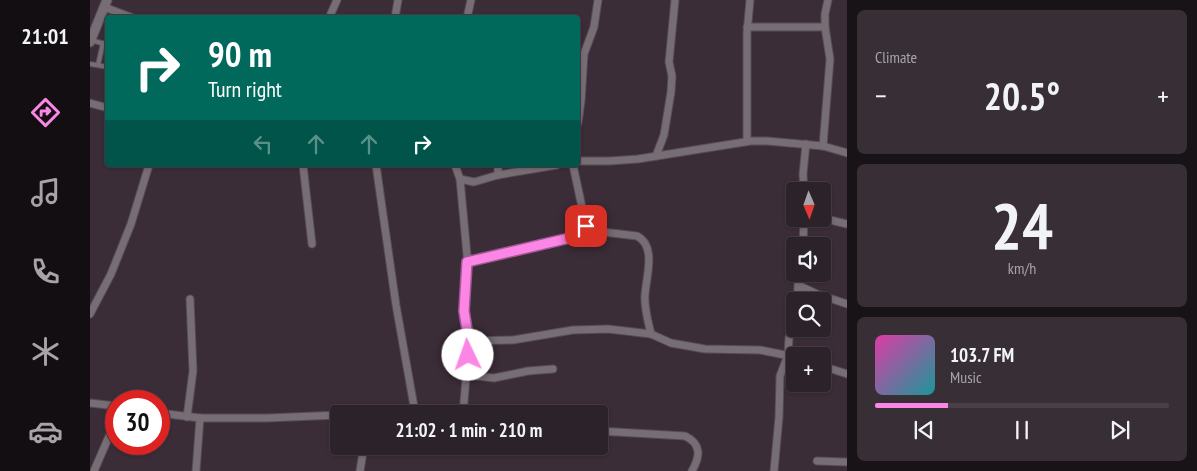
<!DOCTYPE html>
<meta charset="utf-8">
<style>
:root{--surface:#2c222a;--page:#382f36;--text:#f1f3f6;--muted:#a6a4a8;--line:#483f47;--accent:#fb86e5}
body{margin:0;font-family:"PT Sans Narrow",sans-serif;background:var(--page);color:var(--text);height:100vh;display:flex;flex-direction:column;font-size:19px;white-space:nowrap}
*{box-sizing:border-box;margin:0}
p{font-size:16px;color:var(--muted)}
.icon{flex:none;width:28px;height:28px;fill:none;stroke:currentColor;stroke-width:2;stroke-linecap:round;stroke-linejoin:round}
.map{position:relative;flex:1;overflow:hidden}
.side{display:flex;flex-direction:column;gap:10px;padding:10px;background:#181317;width:350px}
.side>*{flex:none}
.hud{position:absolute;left:15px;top:15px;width:475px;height:152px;border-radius:5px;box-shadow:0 1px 4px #0004,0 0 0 1px var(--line);background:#00695c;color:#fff;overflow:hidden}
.needle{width:32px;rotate:178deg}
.tools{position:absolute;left:696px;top:182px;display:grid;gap:10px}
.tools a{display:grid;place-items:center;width:45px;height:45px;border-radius:5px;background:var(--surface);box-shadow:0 1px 4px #0004,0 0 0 1px var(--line);font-size:25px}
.speed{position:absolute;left:15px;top:390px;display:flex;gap:10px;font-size:25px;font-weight:700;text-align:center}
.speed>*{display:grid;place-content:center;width:65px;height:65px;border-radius:50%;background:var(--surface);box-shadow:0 1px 4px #0004,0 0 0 1px var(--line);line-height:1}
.speed .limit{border:8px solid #d22;background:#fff;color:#111}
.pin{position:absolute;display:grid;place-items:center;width:42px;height:42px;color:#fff;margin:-21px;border-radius:10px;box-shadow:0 2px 8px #0006}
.me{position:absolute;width:55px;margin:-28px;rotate:357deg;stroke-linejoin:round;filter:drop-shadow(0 0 4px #0008)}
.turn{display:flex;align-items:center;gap:18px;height:105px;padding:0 20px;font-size:22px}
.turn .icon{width:65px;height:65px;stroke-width:2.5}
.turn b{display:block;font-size:35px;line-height:42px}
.lanes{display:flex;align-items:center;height:48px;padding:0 20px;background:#0003;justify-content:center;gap:25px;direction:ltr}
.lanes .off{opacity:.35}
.big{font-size:38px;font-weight:700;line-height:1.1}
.side .card{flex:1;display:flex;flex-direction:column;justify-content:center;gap:8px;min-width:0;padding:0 18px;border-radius:8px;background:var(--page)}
.side .dial{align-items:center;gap:0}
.dial b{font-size:65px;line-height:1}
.song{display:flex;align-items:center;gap:15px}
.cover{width:60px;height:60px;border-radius:8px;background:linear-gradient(135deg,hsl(320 70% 55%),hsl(180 70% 35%))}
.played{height:5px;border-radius:2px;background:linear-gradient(90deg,var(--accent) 25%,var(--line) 25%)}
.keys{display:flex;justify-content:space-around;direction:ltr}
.heat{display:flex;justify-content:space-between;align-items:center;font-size:28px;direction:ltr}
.trip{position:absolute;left:240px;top:405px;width:278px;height:50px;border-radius:5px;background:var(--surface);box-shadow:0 1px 4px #0004,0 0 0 1px var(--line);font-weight:700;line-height:50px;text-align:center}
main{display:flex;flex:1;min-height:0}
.tab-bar{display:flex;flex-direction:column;width:90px;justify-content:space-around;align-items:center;background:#120e11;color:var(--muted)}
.tab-bar .icon{width:35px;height:35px}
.tab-bar .selected{color:var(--accent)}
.tab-bar b{font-size:22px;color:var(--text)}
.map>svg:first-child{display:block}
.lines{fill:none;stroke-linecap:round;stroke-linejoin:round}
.service-casing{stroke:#594b56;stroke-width:6}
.minor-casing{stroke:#594b56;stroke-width:9}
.tertiary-casing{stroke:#594b56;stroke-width:11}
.service{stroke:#766e74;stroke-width:4}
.minor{stroke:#766e74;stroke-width:7}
.tertiary{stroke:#766e74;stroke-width:9}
.route-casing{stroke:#a35795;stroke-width:12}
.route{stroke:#fb86e5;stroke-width:9}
</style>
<main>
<nav class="tab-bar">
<b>21:01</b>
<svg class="icon selected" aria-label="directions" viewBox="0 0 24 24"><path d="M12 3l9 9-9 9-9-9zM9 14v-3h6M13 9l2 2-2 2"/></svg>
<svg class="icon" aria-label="music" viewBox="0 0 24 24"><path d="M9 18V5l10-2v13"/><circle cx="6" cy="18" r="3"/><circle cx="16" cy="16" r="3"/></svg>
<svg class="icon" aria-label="phone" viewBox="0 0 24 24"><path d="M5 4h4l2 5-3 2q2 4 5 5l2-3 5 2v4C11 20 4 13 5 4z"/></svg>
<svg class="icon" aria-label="climate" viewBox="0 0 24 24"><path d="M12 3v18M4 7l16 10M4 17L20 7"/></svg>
<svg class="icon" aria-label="car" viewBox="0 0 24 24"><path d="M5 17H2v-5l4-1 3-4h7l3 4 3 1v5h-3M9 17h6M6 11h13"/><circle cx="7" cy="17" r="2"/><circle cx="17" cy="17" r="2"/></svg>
</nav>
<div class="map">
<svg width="757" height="471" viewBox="0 0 757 471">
<rect width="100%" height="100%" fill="#3b2d38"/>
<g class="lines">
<defs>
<g id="service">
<polyline points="1,40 18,45"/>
<polyline points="0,64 18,67"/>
<polyline points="8,65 13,43"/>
</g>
<g id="minor">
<polyline points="14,7 43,18"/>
<polyline points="239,18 247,0"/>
<polyline points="305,18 308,0"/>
<polyline points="377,18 381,0"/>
<polyline points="657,27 735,27"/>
<polyline points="0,103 18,108"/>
<polyline points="488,123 491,101 494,54 504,27 508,0"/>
<polyline points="657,141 657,33 660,0"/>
<polyline points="733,146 740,59 735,27 735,14 738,0"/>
<polyline points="566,156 574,135 581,92 582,76 579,62 585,0"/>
<polyline points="488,161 519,161 548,159 661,141 677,141 733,146 757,153"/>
<polyline points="213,165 222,244"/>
<polyline points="286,165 306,305 325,412"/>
<polyline points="365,165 370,179 378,266 374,311 379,341 373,414"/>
<polyline points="408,175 408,165"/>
<polyline points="370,179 384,182 408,175 467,165"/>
<polyline points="714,191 713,174 716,144"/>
<polyline points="732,218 757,224"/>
<path d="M496,230L547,236C567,246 556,277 555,295C554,308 558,321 561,334"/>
<polyline points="713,246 714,219"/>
<polyline points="377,262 494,234 496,226 483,165"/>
<polyline points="708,285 727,294 757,304"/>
<polyline points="707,301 709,274"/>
<polyline points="0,314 21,274 41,224 59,165"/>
<polyline points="379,341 423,340 483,330 518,329 561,334 581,343 615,349 670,350 705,357"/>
<polyline points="732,366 757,374"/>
<polyline points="377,375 404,378 438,371 463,369"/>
<polyline points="0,403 26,406"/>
<polyline points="69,413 110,418 106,471"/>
<polyline points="273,414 310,411 334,414"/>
<polyline points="97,417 103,371 100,299"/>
<polyline points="110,418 177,418 249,415"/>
<path d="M509,431L595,436C612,444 610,457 602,471"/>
<polyline points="727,461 757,462"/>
<polyline points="4,471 26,420"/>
<polyline points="270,471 274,446"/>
<polyline points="684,471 689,417 690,376 698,355 699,338 705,312"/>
</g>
<polyline id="tertiary" points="0,42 17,0"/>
</defs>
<!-- service casing -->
<use href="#service" class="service-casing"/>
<!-- minor casing -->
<use href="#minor" class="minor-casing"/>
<!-- tertiary casing -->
<use href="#tertiary" class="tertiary-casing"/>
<!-- service -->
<use href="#service" class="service"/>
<!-- minor -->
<use href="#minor" class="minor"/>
<!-- tertiary -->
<use href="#tertiary" class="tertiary"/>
</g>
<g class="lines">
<defs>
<polyline id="route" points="378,355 379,342 374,311 377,262 488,236 494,234 496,226"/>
</defs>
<!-- route casing -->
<use href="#route" class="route-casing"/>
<!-- route -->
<use href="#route" class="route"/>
</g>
</svg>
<div class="tools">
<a><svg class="needle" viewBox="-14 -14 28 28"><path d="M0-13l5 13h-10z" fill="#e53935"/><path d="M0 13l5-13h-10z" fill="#a6a4a8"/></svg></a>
<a><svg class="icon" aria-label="sound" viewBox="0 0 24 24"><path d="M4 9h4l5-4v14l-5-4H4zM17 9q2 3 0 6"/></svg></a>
<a><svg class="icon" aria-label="search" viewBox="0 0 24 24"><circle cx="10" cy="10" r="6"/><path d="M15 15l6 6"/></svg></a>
<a>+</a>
</div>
<div class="speed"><div class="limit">30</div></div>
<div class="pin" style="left:496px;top:226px;background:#d93025"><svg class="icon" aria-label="arrive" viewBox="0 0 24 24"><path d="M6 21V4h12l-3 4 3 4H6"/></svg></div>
<svg class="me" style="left:378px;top:355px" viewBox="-20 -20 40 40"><circle r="19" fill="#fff"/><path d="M0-13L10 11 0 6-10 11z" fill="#fb86e5"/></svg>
<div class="trip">21:02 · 1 min · 210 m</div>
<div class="hud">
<div class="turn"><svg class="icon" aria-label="right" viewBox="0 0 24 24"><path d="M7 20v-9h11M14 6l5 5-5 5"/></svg><div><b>90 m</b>Turn right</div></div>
<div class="lanes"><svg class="icon off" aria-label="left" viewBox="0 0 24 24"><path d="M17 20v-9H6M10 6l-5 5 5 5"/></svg><svg class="icon off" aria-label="ahead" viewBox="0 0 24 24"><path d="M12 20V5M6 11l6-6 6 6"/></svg><svg class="icon off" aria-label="ahead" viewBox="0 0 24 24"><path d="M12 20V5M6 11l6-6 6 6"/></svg><svg class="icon" aria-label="right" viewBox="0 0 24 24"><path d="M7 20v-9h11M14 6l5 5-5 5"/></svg></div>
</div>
</div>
<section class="side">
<div class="card"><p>Climate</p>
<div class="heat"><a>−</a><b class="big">20.5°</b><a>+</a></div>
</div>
<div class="card dial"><b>24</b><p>km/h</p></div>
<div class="card">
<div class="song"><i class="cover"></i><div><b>103.7 FM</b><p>Music</p></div></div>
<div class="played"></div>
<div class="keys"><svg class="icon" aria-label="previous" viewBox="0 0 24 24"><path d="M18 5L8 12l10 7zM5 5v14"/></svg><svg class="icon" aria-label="pause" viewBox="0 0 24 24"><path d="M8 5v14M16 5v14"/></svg><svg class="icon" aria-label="next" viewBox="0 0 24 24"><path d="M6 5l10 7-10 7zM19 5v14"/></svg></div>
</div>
</section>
</main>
